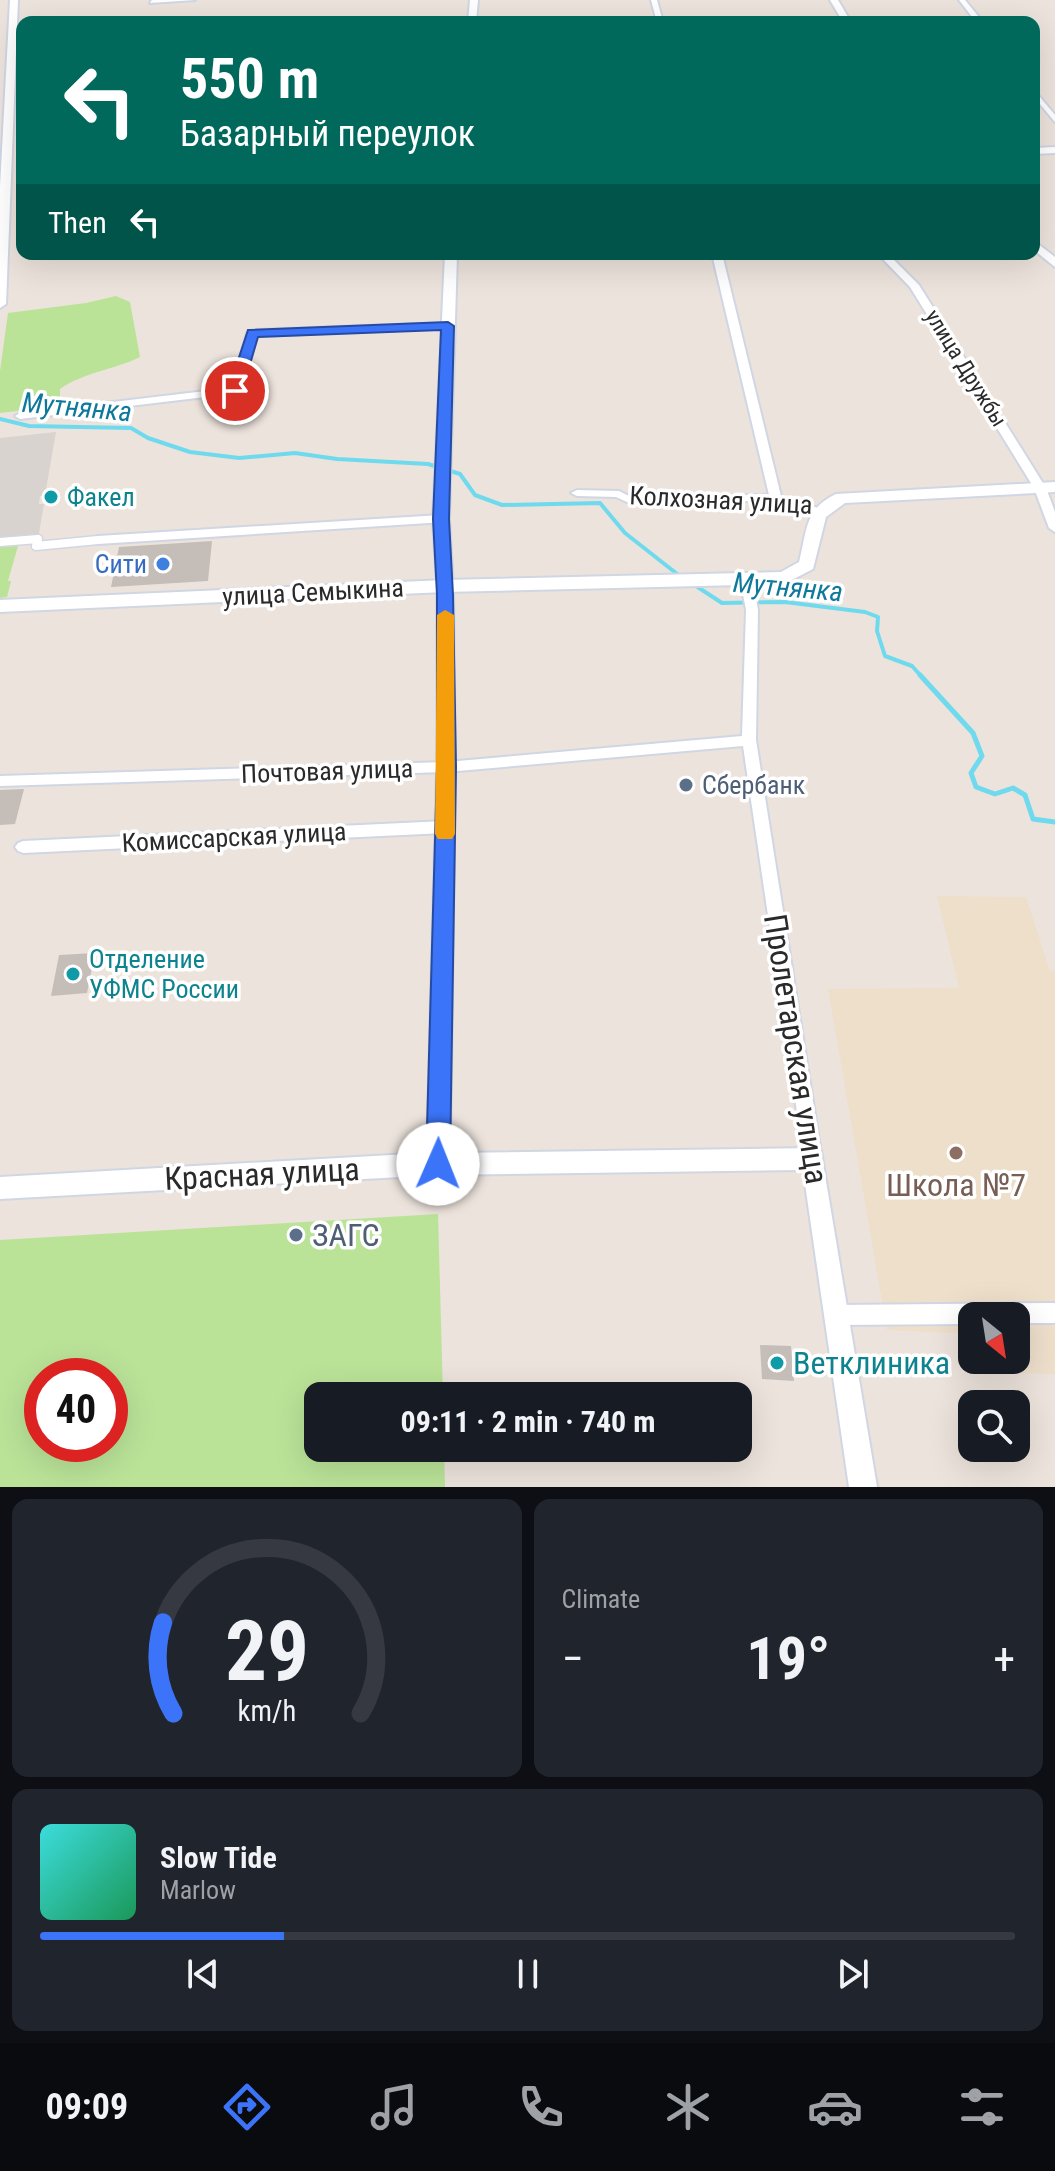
<!DOCTYPE html>
<meta charset="utf-8">
<style>
:root{--surface:#171b24;--page:#20242c;--text:#f1f3f6;--muted:#9ea1a6;--line:#363941;--accent:#3b74f9}
body{margin:0;font-family:"Roboto Condensed",sans-serif;background:var(--page);color:var(--text);height:100vh;display:flex;flex-direction:column;font-size:30px;white-space:nowrap}
*{box-sizing:border-box;margin:0}
p{font-size:26px;color:var(--muted)}
.icon{flex:none;width:44px;height:44px;fill:none;stroke:currentColor;stroke-width:2;stroke-linecap:round;stroke-linejoin:round}
.map{position:relative;height:1487px;overflow:hidden}
.panel{display:flex;flex-direction:column;gap:12px;padding:12px;background:#0d0f14;flex:1}
.panel>*{flex:none}
.banner{position:absolute;left:16px;top:16px;width:1024px;height:244px;border-radius:16px;box-shadow:0 8px 32px #0002;background:#00695c;color:#fff;overflow:hidden}
.needle{width:52px;rotate:150deg}
.tools{position:absolute;left:958px;top:1302px;display:grid;gap:16px}
.tools a{display:grid;place-items:center;width:72px;height:72px;border-radius:16px;background:var(--surface);box-shadow:0 8px 32px #0002;font-size:40px}
.speed{position:absolute;left:24px;top:1358px;display:flex;gap:16px;font-size:40px;font-weight:700;text-align:center}
.speed>*{display:grid;place-content:center;width:104px;height:104px;border-radius:50%;background:var(--surface);box-shadow:0 8px 32px #0002;line-height:1}
.speed .limit{border:12px solid #d22;background:#fff;color:#111}
.pin{position:absolute;display:grid;place-items:center;width:68px;height:68px;color:#fff;margin:-34px;border:4px solid #fff;border-radius:50%;box-shadow:0 2px 8px #0007}
.me{position:absolute;width:88px;margin:-44px;rotate:1deg;stroke-linejoin:round;filter:drop-shadow(0 0 6px #0008)}
.turn{display:flex;align-items:center;gap:28px;height:168px;padding:0 32px;font-size:36px}
.turn .icon{width:104px;height:104px;stroke-width:2.5}
.turn b{display:block;font-size:56px;line-height:68px}
.then{display:flex;align-items:center;height:76px;padding:0 32px;background:#0003;gap:16px;font-size:30px}
.big{font-size:60px;font-weight:700;line-height:1.1}
.panel .card{flex:1;display:flex;flex-direction:column;justify-content:center;gap:12px;min-width:0;padding:0 28px;border-radius:16px;background:var(--page)}
.panel .dial{align-items:center;gap:0}
.dial svg{height:208px;overflow:visible;fill:none;stroke:var(--line);stroke-width:7;stroke-linecap:round;text-anchor:middle}
.dial text{fill:var(--text);stroke:none}
.song{display:flex;align-items:center;gap:24px}
.cover{width:96px;height:96px;border-radius:12px;background:linear-gradient(135deg,hsl(180 70% 55%),hsl(150 70% 35%))}
.played{height:8px;border-radius:4px;background:linear-gradient(90deg,var(--accent) 25%,var(--line) 25%)}
.keys{display:flex;justify-content:space-around;direction:ltr}
.heat{display:flex;justify-content:space-between;align-items:center;font-size:44px;direction:ltr}
.panel .tiles{flex:1;display:grid;gap:12px;grid-template-columns:1fr 1fr}
.card:last-child{grid-column:span 2}
.trip{position:absolute;left:304px;top:1382px;width:448px;height:80px;border-radius:16px;background:var(--surface);box-shadow:0 8px 32px #0002;font-weight:700;line-height:80px;text-align:center}
.tab-bar{display:flex;height:128px;justify-content:space-around;align-items:center;background:#090b0e;color:var(--muted)}
.tab-bar .icon{width:56px;height:56px}
.tab-bar .current{color:var(--accent)}
.tab-bar b{font-size:36px;color:var(--text)}
.map>svg:first-child{display:block}
.education{fill:#eedfcb}
.green{fill:#bae398;fill-rule:evenodd}
.plaza{fill:#d8d3cf}
.lines{fill:none;stroke-linecap:round;stroke-linejoin:round}
.stream-far1{stroke:#6fdaee;stroke-width:4}
.stream{stroke:#6fdaee;stroke-width:5}
.building{fill:#c4bdb8}
.pedestrian-casing{stroke:#d1d6e3;stroke-width:11}
.minor-casing{stroke:#d1d6e3;stroke-width:4}
.tertiary-casing{stroke:#d1d6e3;stroke-width:4}
.secondary-casing{stroke:#d1d6e3;stroke-width:4}
.pedestrian{stroke:#fff;stroke-width:8}
.minor{fill:#fff;fill-rule:evenodd}
.tertiary{fill:#fff;fill-rule:evenodd}
.secondary{fill:#fff;fill-rule:evenodd}
.route{fill:#3b74f9;stroke:#264ba2;stroke-width:2}
.slow{fill:#f59e0b}
.culture-dot{fill:#0f9aa8;stroke:#fff;stroke-width:3}
.shop-dot{fill:#3f7fe0;stroke:#fff;stroke-width:3}
.service-dot{fill:#5c6f8a;stroke:#fff;stroke-width:3}
.education-dot{fill:#8d6e63;stroke:#fff;stroke-width:3}
.labels{text-anchor:middle;dominant-baseline:central;stroke-width:7;stroke-linejoin:round;paint-order:stroke}
.far-street-label{font-size:22px;fill:#2a2a2a;stroke:#fff}
.culture-label{font-size:26px;fill:#0d838f;stroke:#fff;text-anchor:start}
.street-label{font-size:26px;fill:#2a2a2a;stroke:#fff}
.shop-label{font-size:26px;fill:#366cbe;stroke:#fff;text-anchor:end}
.service-label{font-size:26px;fill:#4e5e75;stroke:#fff;text-anchor:start}
.water-label{font-size:28px;font-style:italic;fill:#0e799a;stroke:#fff}
.near-street-label{font-size:32px;fill:#2a2a2a;stroke:#fff}
.near-education-label{font-size:32px;fill:#785e54;stroke:#fff}
.near-service-label{font-size:32px;fill:#4e5e75;stroke:#fff;text-anchor:start}
.near-culture-label{font-size:32px;fill:#0d838f;stroke:#fff;text-anchor:start}
</style>
<div class="map">
<svg width="1055" height="1487" viewBox="0 0 1055 1487">
<rect width="100%" height="100%" fill="#ece3dc"/>
<!-- education -->
<polygon class="education" points="937,896 1026,897 1050,971 1055,971 1055,1374 997,1373 994,1360 1016,1360 1016,1316 972,1316 972,1334 887,1330 828,989 959,988"/>
<!-- green -->
<g class="green">
<path d="M116,296L130,302L140,357C114,370 84,372 60,389V406L0,413V371L8,313L86,303Z"/>
<polygon points="18,546 8,581 11,581 7,597 0,598 0,547"/>
<path d="M438,1214L443,1396H318V1448H444L445,1487H0V1240ZM42,1376H110V1444H42Z"/>
</g>
<!-- plaza -->
<polygon class="plaza" points="56,432 45,495 40,496 39,504 44,504 38,539 0,542 0,438"/>
<g class="lines">
<!-- stream-far1 -->
<g class="stream-far1">
<polyline points="0,419 29,426 131,428 148,438 190,452 239,458 295,453 337,459 428,464 460,474 475,495 502,505 600,503 625,533 681,577"/>
<polyline points="693,584 722,603 785,602 865,612 878,617 877,631 885,656 912,666 922,677"/>
</g>
<!-- stream -->
<polyline class="stream" points="920,675 973,733 982,756 971,773 976,787 995,794 1013,788 1025,795 1033,819 1055,822"/>
</g>
<!-- building -->
<g class="building">
<polygon points="212,541 208,581 111,587 119,547"/>
<polygon points="24,789 15,824 0,825 0,790"/>
<polygon points="95,953 87,993 51,996 59,955"/>
<polygon points="760,1345 791,1346 794,1381 762,1379"/>
</g>
<g class="lines">
<defs>
<polyline id="pedestrian" points="0,542 38,539 36,546 98,540"/>
<g id="minor">
<polygon points="152,0 195,0 150,3"/>
<polygon points="651,0 657,0 663,22 657,22"/>
<polygon points="959,0 965,0 983,22 976,22"/>
<polygon points="1034,90 1055,115 1055,122 1034,97"/>
<polygon points="712,254 722,254 781,496 821,509 821,515 813,515 775,501 627,502 616,497 577,496 571,493 577,490 619,491 629,496 769,495"/>
<polygon points="878,254 888,254 919,285 1046,488 1055,512 1055,532 1049,528 1034,488 910,287"/>
<polygon points="448,323 453,326 451,328 256,336 239,393 20,419 15,416 20,413 231,388 247,333 252,330"/>
<polygon points="441,515 447,519 445,522 98,544 92,540 98,536"/>
<polygon points="746,575 752,579 758,610 756,740 822,1159 819,1165 813,1168 807,1165 804,1159 743,746 446,772 0,786 0,776 446,762 742,736 746,610 740,579"/>
<polygon points="445,821 450,823 452,827 450,831 445,833 23,853 18,851 15,847 18,843 23,841"/>
<polygon points="1055,1303 1055,1323 1016,1323 1016,1316 972,1316 972,1324 837,1325 830,1322 827,1315 830,1308 837,1305"/>
</g>
<g id="tertiary">
<polygon points="10,0 18,0 6,304 0,308 0,187"/>
<polygon points="470,0 478,0 476,22 468,22"/>
<polygon points="830,0 838,0 851,22 843,22"/>
<polygon points="1055,147 1055,153 1034,154 1034,148"/>
<polygon points="1034,241 1055,257 1055,267 1034,250"/>
<polygon points="445,254 457,254 449,519 453,586 455,767 450,1153 813,1148 821,1151 877,1487 849,1487 803,1170 438,1175 0,1199 0,1177 427,1153 437,767 437,586 433,519"/>
</g>
<path id="secondary" d="M1055,482V492L845,503L826,517L813,569L784,584L445,592L0,612V600L445,580L781,572L799,562C807,532 804,509 836,494Z"/>
</defs>
<!-- pedestrian casing -->
<use href="#pedestrian" class="pedestrian-casing"/>
<!-- minor casing -->
<use href="#minor" class="minor-casing"/>
<!-- tertiary casing -->
<use href="#tertiary" class="tertiary-casing"/>
<!-- secondary casing -->
<use href="#secondary" class="secondary-casing"/>
<!-- pedestrian -->
<use href="#pedestrian" class="pedestrian"/>
<!-- minor -->
<use href="#minor" class="minor"/>
<!-- tertiary -->
<use href="#tertiary" class="tertiary"/>
<!-- secondary -->
<use href="#secondary" class="secondary"/>
</g>
<!-- route -->
<polygon class="route" points="448,322 454,326 449,519 453,595 456,767 450,1164 446,1172 438,1175 430,1172 426,1164 437,767 437,595 433,519 441,330 258,337 242,391 235,395 228,391 248,330"/>
<!-- slow -->
<polygon class="slow" points="445,610 454,615 455,834 452,839 438,839 435,834 437,615"/>
<!-- markers -->
<g class="culture-dot">
<circle cx="51" cy="497" r="8"/>
<circle cx="73" cy="974" r="8"/>
<circle cx="777" cy="1363" r="8"/>
</g>
<circle class="shop-dot" cx="163" cy="564" r="8"/>
<g class="service-dot">
<circle cx="686" cy="785" r="8"/>
<circle cx="296" cy="1235" r="8"/>
</g>
<circle class="education-dot" cx="956" cy="1153" r="8"/>
<g class="labels">
<!-- far-street labels -->
<g class="far-street-label">
<text transform="translate(966 368) rotate(58)">улица Дружбы</text>
</g>
<!-- culture labels -->
<g class="culture-label">
<text x="67" y="497">Факел</text>
<text x="89" y="959">Отделение<tspan x="89" dy="30">УФМС России</tspan></text>
</g>
<!-- street labels -->
<g class="street-label">
<text transform="translate(721 500) rotate(3)">Колхозная улица</text>
<text transform="translate(313 592) rotate(-3)">улица Семыкина</text>
<text transform="translate(327 771) rotate(-2)">Почтовая улица</text>
<text transform="translate(234 837) rotate(-3)">Комиссарская улица</text>
</g>
<!-- shop labels -->
<g class="shop-label">
<text x="147" y="564">Сити</text>
</g>
<!-- service labels -->
<g class="service-label">
<text x="702" y="785">Сбербанк</text>
</g>
<!-- water labels -->
<g class="water-label">
<text transform="translate(77 407) rotate(5)">Мутнянка</text>
<text transform="translate(788 587) rotate(5)">Мутнянка</text>
</g>
<!-- near-street labels -->
<g class="near-street-label">
<text transform="translate(796 1049) rotate(81)">Пролетарская улица</text>
<text transform="translate(262 1174) rotate(-3)">Красная улица</text>
</g>
<!-- near-education labels -->
<g class="near-education-label">
<text x="956" y="1185">Школа №7</text>
</g>
<!-- near-service labels -->
<g class="near-service-label">
<text x="312" y="1235">ЗАГС</text>
</g>
<!-- near-culture labels -->
<g class="near-culture-label">
<text x="793" y="1363">Ветклиника</text>
</g>
</g>
</svg>
<div class="tools">
<a><svg class="needle" viewBox="-14 -14 28 28"><path d="M0-13l5 13h-10z" fill="#e53935"/><path d="M0 13l5-13h-10z" fill="#9ea1a6"/></svg></a>
<a><svg class="icon" aria-label="search" viewBox="0 0 24 24"><circle cx="10" cy="10" r="6"/><path d="M15 15l6 6"/></svg></a>
</div>
<div class="speed"><div class="limit">40</div></div>
<div class="pin" style="left:235px;top:391px;background:#d93025"><svg class="icon" aria-label="arrive" viewBox="0 0 24 24"><path d="M6 21V4h12l-3 4 3 4H6"/></svg></div>
<svg class="me" style="left:438px;top:1164px" viewBox="-20 -20 40 40"><circle r="19" fill="#fff"/><path d="M0-13L10 11 0 6-10 11z" fill="#3b74f9"/></svg>
<div class="trip">09:11 · 2 min · 740 m</div>
<div class="banner">
<div class="turn"><svg class="icon" aria-label="left" viewBox="0 0 24 24"><path d="M17 20v-9H6M10 6l-5 5 5 5"/></svg><div><b>550 m</b>Базарный переулок</div></div>
<div class="then">Then<svg class="icon" aria-label="left" viewBox="0 0 24 24"><path d="M17 20v-9H6M10 6l-5 5 5 5"/></svg></div>
</div>
</div>
<section class="panel">
<div class="tiles">
<div class="card dial"><svg viewBox="0 0 100 80">
<path d="M14 69A42 42 0 1 1 86 69"/>
<path d="M14 69A42 42 0 0 1 10 34" stroke="#3b74f9"/>
<text x="50" y="56" font-size="32" font-weight="700">29</text>
<text x="50" y="72" font-size="11">km/h</text>
</svg></div>
<div class="card"><p>Climate</p>
<div class="heat"><a>−</a><b class="big">19°</b><a>+</a></div>
</div>
<div class="card">
<div class="song"><i class="cover"></i><div><b>Slow Tide</b><p>Marlow</p></div></div>
<div class="played"></div>
<div class="keys"><svg class="icon" aria-label="previous" viewBox="0 0 24 24"><path d="M18 5L8 12l10 7zM5 5v14"/></svg><svg class="icon" aria-label="pause" viewBox="0 0 24 24"><path d="M8 5v14M16 5v14"/></svg><svg class="icon" aria-label="next" viewBox="0 0 24 24"><path d="M6 5l10 7-10 7zM19 5v14"/></svg></div>
</div>
</div>
</section>
<nav class="tab-bar">
<b>09:09</b>
<svg class="icon current" aria-label="directions" viewBox="0 0 24 24"><path d="M12 3l9 9-9 9-9-9zM9 14v-3h6M13 9l2 2-2 2"/></svg>
<svg class="icon" aria-label="music" viewBox="0 0 24 24"><path d="M9 18V5l10-2v13"/><circle cx="6" cy="18" r="3"/><circle cx="16" cy="16" r="3"/></svg>
<svg class="icon" aria-label="phone" viewBox="0 0 24 24"><path d="M5 4h4l2 5-3 2q2 4 5 5l2-3 5 2v4C11 20 4 13 5 4z"/></svg>
<svg class="icon" aria-label="climate" viewBox="0 0 24 24"><path d="M12 3v18M4 7l16 10M4 17L20 7"/></svg>
<svg class="icon" aria-label="car" viewBox="0 0 24 24"><path d="M5 17H2v-5l4-1 3-4h7l3 4 3 1v5h-3M9 17h6M6 11h13"/><circle cx="7" cy="17" r="2"/><circle cx="17" cy="17" r="2"/></svg>
<svg class="icon" aria-label="filters" viewBox="0 0 24 24"><path d="M4 7h16M4 17h16"/><circle cx="9" cy="7" r="2"/><circle cx="15" cy="17" r="2"/></svg>
</nav>
